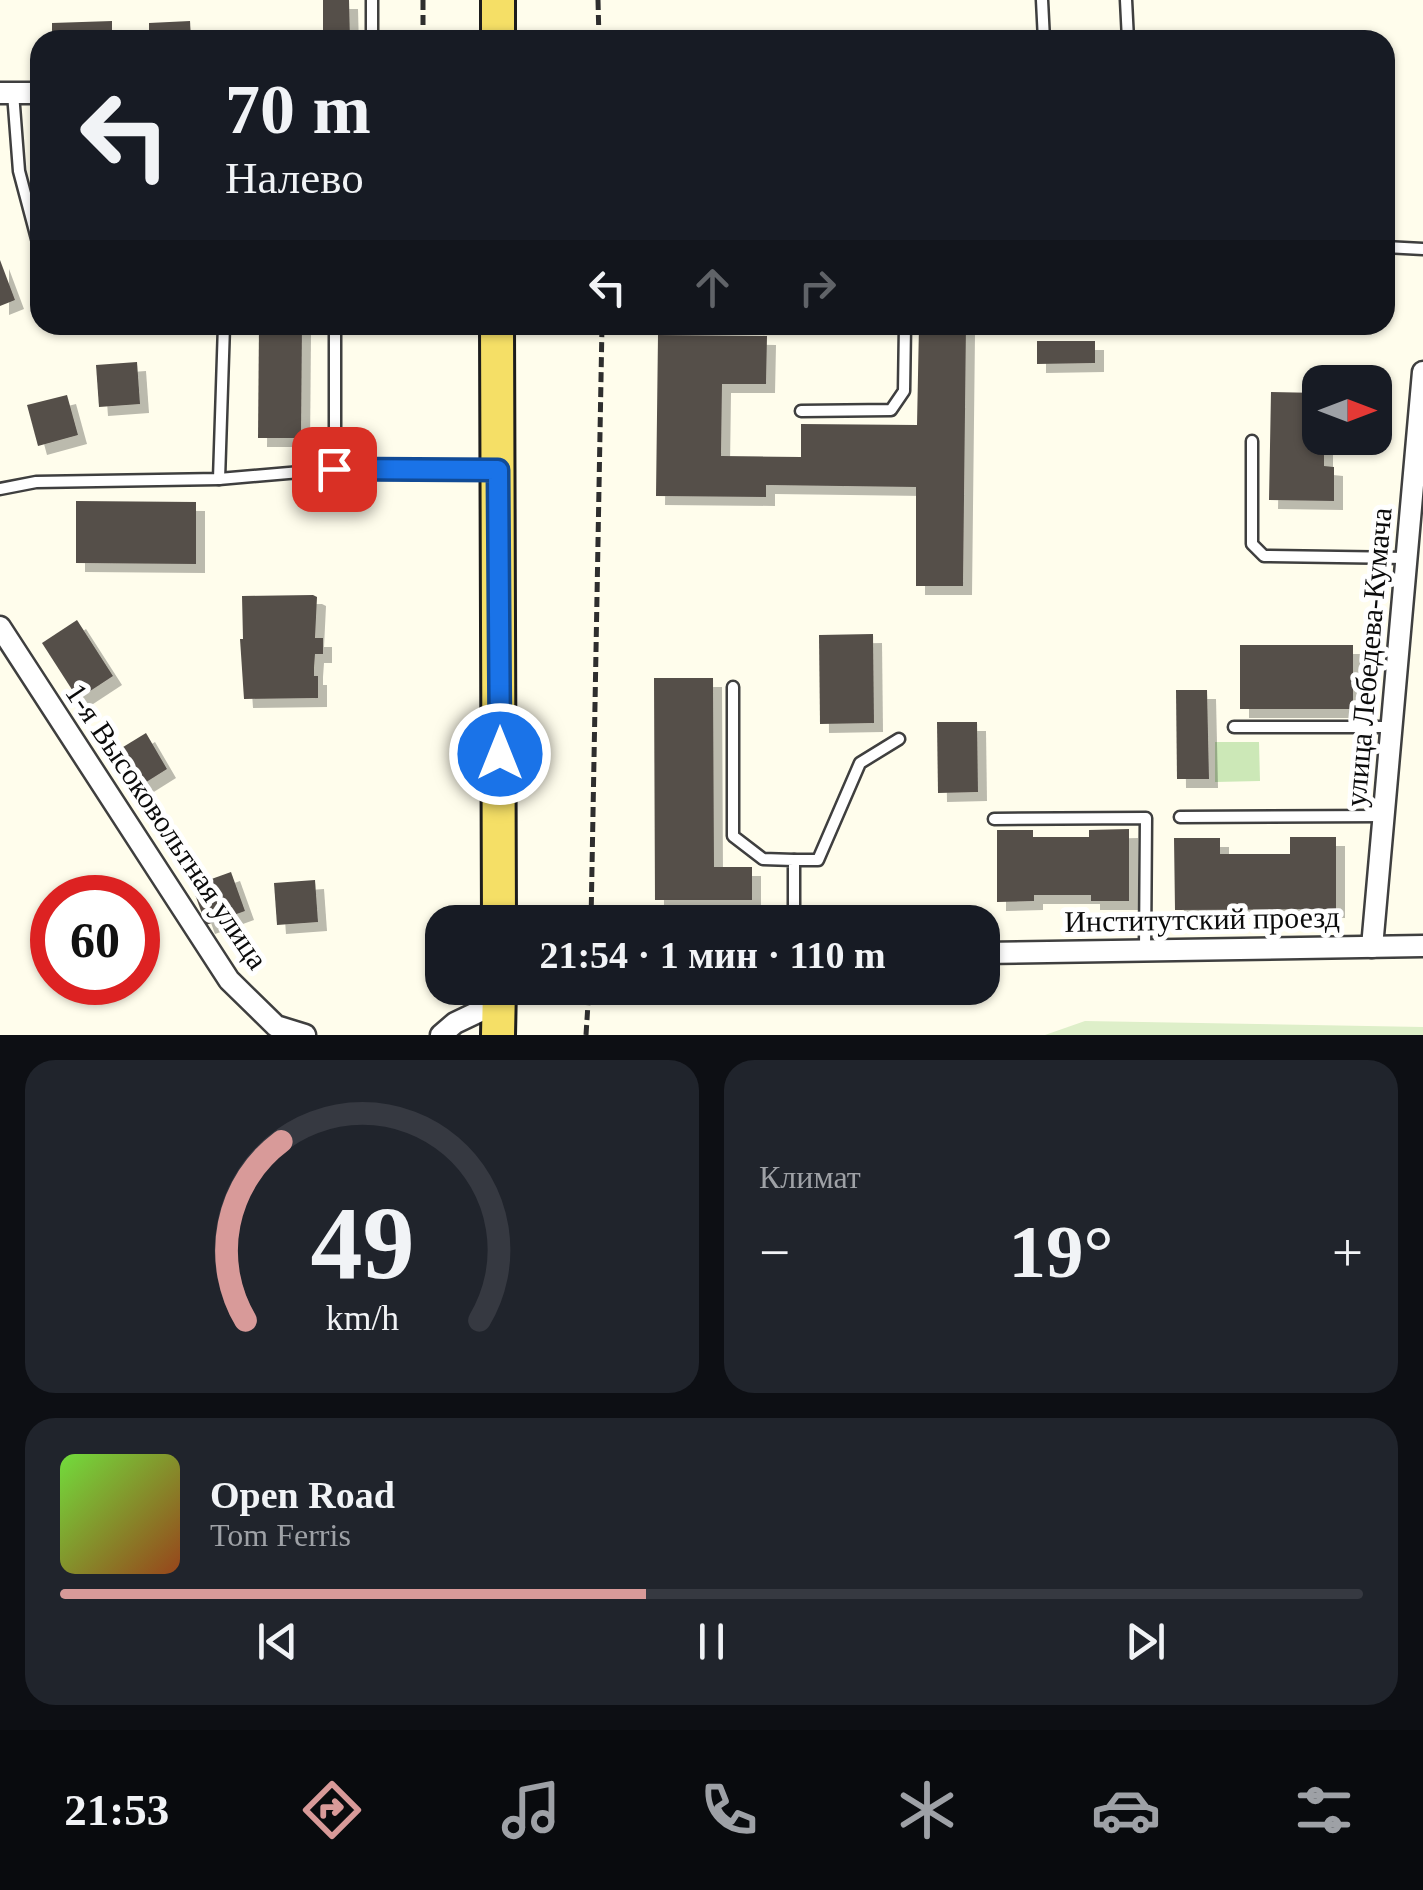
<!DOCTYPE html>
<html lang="ru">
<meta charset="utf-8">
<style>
:root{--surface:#171b24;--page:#20242c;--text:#f1f3f6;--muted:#9ea1a6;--line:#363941;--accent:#d89a99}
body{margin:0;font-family:Georgia,serif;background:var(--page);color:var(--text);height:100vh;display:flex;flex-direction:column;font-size:38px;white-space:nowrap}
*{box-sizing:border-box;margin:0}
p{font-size:32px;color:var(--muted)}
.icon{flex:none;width:55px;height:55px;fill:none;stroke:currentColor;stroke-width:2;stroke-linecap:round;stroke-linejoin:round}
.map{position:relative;height:1035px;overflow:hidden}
.details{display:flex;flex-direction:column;gap:25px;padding:25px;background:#0d0f14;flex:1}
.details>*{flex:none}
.hud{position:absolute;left:30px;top:30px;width:1365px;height:305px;border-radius:30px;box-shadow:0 2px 8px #0004;background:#171b24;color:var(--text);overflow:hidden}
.needle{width:65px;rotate:90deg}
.tools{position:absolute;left:1302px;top:365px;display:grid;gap:20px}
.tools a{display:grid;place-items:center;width:90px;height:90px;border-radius:20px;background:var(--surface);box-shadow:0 2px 8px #0004;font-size:50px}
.speed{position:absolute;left:30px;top:875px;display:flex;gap:20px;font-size:50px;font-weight:700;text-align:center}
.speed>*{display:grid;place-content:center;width:130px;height:130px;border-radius:50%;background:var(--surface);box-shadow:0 2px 8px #0004;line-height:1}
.speed .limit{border:15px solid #d22;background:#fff;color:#111}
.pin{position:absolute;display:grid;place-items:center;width:85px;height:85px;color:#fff;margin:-42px;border-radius:20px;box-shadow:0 5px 15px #0006}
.me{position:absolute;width:110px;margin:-55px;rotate:0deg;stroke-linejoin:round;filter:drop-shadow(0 0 8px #0008)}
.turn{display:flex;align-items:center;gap:35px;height:210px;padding:0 30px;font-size:45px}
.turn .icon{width:130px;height:130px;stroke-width:2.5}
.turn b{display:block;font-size:70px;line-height:85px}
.lanes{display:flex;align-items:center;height:95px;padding:0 30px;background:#0003;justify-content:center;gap:50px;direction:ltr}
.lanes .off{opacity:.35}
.big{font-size:75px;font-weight:700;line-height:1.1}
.details .card{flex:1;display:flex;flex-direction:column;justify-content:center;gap:15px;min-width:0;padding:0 35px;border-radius:30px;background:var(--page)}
.details .dial{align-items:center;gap:0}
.dial svg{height:260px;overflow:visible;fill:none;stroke:var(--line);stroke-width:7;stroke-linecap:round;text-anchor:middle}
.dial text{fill:var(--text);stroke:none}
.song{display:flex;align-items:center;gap:30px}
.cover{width:120px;height:120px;border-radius:15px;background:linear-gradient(135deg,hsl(100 70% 55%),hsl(20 70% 35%))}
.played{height:10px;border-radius:5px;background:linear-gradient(90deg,var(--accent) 45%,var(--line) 45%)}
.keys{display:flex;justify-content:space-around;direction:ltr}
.heat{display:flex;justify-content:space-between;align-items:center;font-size:55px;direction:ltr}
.details .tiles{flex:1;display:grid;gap:25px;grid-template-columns:1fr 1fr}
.card:last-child{grid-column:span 2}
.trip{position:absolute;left:425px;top:905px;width:575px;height:100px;border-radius:30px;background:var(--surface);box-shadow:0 2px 8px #0004;font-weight:700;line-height:100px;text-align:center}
.tab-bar{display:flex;height:160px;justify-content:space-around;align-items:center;background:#090b0e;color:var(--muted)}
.tab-bar .icon{width:70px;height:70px}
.tab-bar .on{color:var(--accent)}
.tab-bar b{font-size:45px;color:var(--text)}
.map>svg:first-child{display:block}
.green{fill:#cce8b7}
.pitch{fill:#deefc9}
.building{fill:#554f49;filter:url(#shadow)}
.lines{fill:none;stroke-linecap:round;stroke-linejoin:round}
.lane-casing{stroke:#3f3f3f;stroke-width:15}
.street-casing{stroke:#3f3f3f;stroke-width:25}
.primary-casing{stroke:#1d1d1d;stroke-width:38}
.path{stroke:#2e2e2e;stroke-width:5;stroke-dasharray:10 5;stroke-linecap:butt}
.lane{stroke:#fff;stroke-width:10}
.street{stroke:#fff;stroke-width:20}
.primary{stroke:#f5df66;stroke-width:32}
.route-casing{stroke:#114b97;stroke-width:25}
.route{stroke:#1a73e8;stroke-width:18}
.labels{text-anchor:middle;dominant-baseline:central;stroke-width:10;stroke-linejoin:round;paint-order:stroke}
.street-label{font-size:30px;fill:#0c0c0c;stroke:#fff}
</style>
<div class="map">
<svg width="1423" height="1035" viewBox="0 0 1423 1035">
<defs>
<filter id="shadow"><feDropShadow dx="9" dy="9" stdDeviation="0" flood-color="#0004"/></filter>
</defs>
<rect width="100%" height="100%" fill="#fffdec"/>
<!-- green -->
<polygon class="green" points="1215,742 1259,742 1260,781 1215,782"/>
<!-- pitch -->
<polygon class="pitch" points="1085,1021 1423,1027 1423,1035 1045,1035"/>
<!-- building -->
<g class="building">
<polygon points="323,0 349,0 350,40 323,40"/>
<polygon points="112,21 112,40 52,40 52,23"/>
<polygon points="190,21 191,40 149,40 149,23"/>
<polygon points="0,260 15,300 0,306"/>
<polygon points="259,325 302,325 301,438 258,438"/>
<polygon points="919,325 966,325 963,586 916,586 916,487 766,485 766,497 656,496 658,335 767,336 766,384 722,384 721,456 801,457 801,424 917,425"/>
<polygon points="1037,341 1095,341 1095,363 1037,364"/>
<polygon points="137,362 140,404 99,407 96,365"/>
<polygon points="1271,392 1320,393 1320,438 1324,438 1324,466 1334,467 1334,501 1269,500"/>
<polygon points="67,395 78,435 38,446 27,405"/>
<polygon points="76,501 196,502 196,564 76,563"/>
<polygon points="313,595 317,597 315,638 323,638 323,654 315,654 314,668 314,676 318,676 318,698 244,699 240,639 243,639 242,596"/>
<polygon points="77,620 113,676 78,699 42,643"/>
<polygon points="873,634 874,723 820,724 819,635"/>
<rect x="1240" y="645" width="113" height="64"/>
<polygon points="654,678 713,678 714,867 752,867 752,900 655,900"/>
<polygon points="1176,690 1207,690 1209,779 1177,779"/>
<polygon points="937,722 977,722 978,792 938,793"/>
<polygon points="146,733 167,769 132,791 110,755"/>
<polygon points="1129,829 1129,901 1091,901 1091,895 1034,895 1034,901 997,902 997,830 1033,830 1033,837 1089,837 1089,830"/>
<polygon points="1290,837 1336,837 1336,909 1175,910 1174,838 1220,838 1220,854 1290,854"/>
<polygon points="231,872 245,911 206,925 192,886"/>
<polygon points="315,880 318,922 277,925 274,883"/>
</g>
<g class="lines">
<defs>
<g id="lane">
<polyline points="1042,0 1044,40"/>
<polyline points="1126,0 1128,40"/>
<polyline points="372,40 372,0"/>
<polyline points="13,93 19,171 40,250"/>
<polyline points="1385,247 1423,249"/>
<polyline points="335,325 335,469"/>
<polyline points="801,411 891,410 904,391 905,325"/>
<polyline points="1252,441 1252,544 1264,556 1406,558"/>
<polyline points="219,479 224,325"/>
<polyline points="0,489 36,482 219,479 335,469 492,470"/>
<polyline points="733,687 733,836 763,859 794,860 794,922"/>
<polyline points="1234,727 1391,727"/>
<polyline points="1180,817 1383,816"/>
<polyline points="994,819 1146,818 1145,950"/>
<polyline points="794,860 818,860 860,763 899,739"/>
</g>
<g id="street">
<polyline points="0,93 40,93"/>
<polyline points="0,627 229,980 276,1026 305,1035"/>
<polyline points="1372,947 1423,372"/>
<polyline points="982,953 1423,946"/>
<polyline points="441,1035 455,1023 499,1002"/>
</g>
<g id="primary">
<polyline points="498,0 498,40"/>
<polyline points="497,325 499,922"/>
<polyline points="498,1035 499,988"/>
</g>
</defs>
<!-- lane casing -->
<use href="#lane" class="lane-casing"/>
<!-- street casing -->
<use href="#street" class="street-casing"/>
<!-- primary casing -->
<use href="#primary" class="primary-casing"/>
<!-- path -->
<g class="path">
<polyline points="423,0 423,40"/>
<polyline points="598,0 599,40"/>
<polyline points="1345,442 1388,442"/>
<polyline points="591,922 602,325"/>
<polyline points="586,1035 589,988"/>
</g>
<!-- lane -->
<use href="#lane" class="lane"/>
<!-- street -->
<use href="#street" class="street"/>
<!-- primary -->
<use href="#primary" class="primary"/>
</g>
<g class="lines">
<defs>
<polyline id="route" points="334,469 498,470 500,754"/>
</defs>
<!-- route casing -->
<use href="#route" class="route-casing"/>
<!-- route -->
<use href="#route" class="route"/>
</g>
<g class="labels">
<!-- street labels -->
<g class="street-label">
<text transform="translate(1368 657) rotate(-85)">улица Лебедева-Кумача</text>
<text transform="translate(167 826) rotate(56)">1-я Высоковольтная улица</text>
<text transform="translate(1202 919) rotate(-1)">Институтский проезд</text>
</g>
</g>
</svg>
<div class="tools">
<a><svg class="needle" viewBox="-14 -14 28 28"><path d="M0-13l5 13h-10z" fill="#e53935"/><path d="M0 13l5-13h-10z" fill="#9ea1a6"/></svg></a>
</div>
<div class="speed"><div class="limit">60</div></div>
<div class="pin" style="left:334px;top:469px;background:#d93025"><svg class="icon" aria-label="arrive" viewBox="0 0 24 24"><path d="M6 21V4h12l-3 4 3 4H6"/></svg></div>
<svg class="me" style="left:500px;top:754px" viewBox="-20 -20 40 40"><circle r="17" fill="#1a73e8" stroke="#fff" stroke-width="3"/><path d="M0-11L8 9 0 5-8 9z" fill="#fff"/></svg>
<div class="trip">21:54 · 1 мин · 110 m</div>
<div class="hud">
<div class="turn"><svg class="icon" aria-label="left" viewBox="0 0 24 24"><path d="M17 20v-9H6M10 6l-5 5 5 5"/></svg><div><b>70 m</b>Налево</div></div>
<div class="lanes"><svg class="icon" aria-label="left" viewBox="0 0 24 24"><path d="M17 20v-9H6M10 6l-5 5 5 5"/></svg><svg class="icon off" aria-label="ahead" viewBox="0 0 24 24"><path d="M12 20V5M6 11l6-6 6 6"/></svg><svg class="icon off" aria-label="right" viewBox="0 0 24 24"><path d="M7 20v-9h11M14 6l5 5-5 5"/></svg></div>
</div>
</div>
<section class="details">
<div class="tiles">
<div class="card dial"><svg viewBox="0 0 100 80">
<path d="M14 69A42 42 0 1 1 86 69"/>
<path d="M14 69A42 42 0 0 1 25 14" stroke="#d89a99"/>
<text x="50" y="56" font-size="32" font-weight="700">49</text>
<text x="50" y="72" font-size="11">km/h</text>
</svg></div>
<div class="card"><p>Климат</p>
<div class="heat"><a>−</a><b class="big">19°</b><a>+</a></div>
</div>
<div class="card">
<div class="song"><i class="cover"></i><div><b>Open Road</b><p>Tom Ferris</p></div></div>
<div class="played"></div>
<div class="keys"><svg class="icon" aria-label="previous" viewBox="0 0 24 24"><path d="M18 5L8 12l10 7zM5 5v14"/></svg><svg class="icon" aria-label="pause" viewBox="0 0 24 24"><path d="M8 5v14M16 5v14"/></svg><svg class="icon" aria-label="next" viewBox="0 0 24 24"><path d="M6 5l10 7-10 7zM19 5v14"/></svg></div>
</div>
</div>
</section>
<nav class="tab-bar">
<b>21:53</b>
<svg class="icon on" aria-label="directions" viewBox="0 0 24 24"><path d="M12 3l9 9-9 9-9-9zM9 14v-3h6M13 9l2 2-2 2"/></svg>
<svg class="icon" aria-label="music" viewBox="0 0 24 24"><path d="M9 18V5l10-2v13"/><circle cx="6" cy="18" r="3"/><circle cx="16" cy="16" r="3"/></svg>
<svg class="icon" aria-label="phone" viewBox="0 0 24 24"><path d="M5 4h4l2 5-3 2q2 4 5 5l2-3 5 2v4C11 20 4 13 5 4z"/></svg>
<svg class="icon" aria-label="climate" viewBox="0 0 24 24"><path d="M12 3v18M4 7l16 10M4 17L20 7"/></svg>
<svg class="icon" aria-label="car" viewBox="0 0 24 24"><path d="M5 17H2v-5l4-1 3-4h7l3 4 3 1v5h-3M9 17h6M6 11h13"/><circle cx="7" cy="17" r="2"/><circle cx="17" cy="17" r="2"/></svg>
<svg class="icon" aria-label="filters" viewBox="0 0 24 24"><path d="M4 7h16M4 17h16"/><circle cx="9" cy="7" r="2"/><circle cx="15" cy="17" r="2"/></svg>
</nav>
